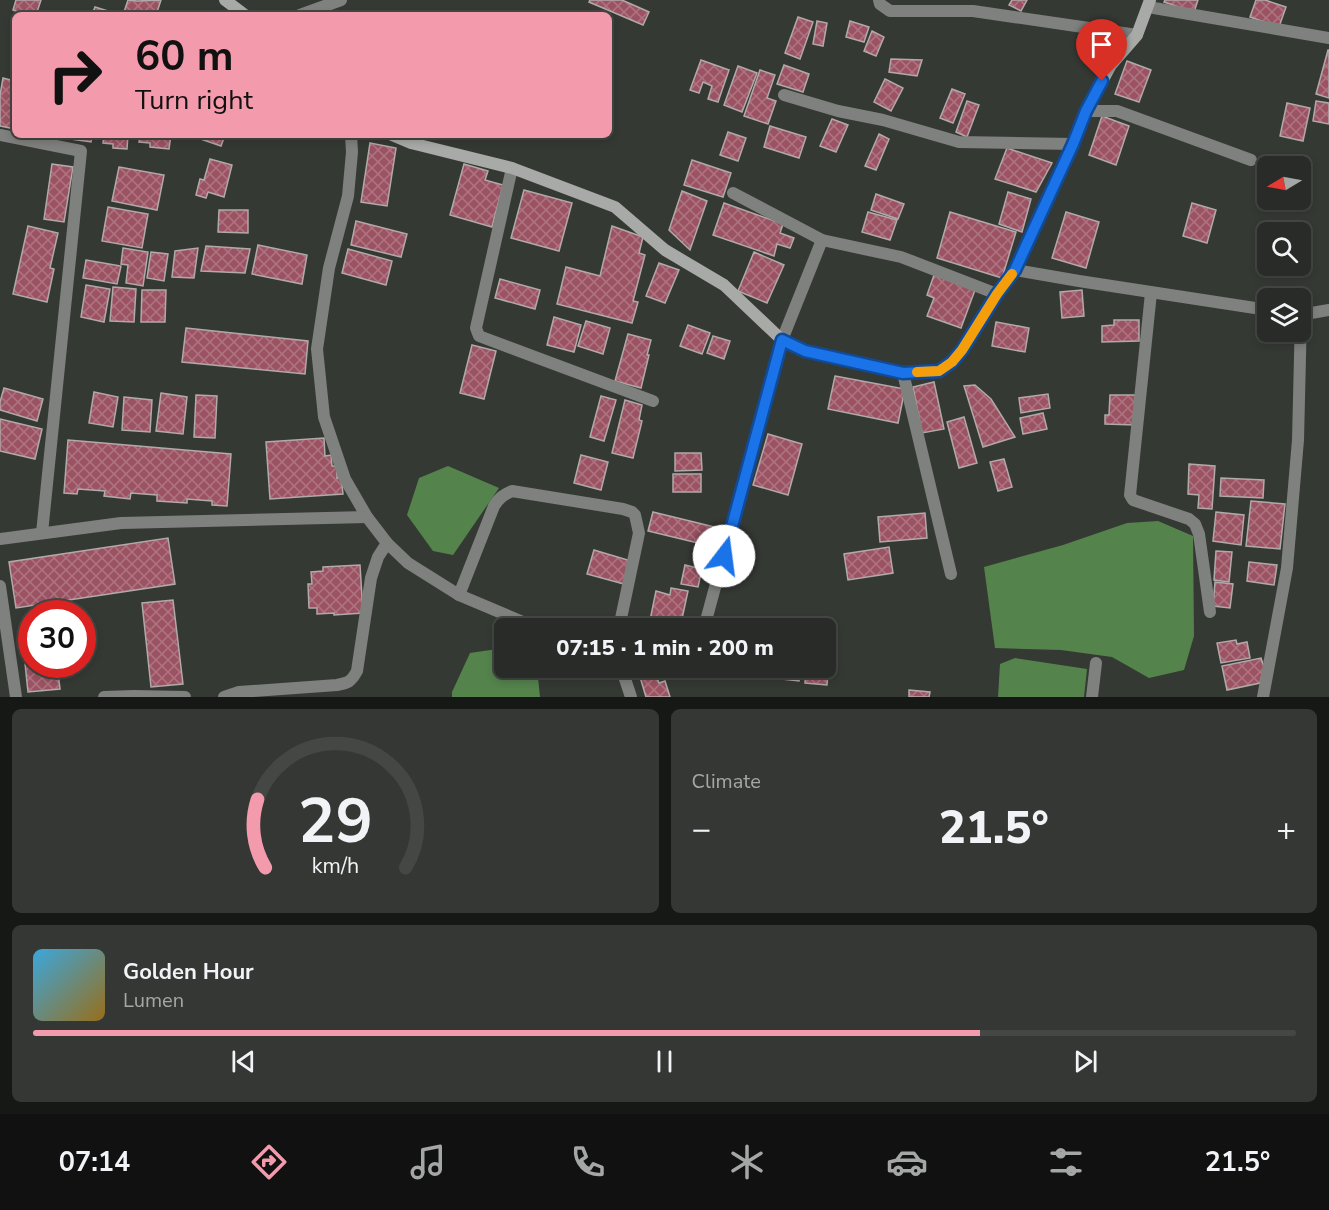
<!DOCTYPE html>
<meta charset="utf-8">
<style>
:root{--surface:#282b27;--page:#343733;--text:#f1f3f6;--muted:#a5a7a7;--line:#444744;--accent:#f39aac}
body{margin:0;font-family:"Nunito Sans",sans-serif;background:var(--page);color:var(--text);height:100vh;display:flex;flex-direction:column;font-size:22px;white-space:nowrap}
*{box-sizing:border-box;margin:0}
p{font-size:20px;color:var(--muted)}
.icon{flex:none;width:33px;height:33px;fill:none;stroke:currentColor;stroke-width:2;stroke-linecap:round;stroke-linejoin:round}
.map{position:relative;height:697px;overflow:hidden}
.details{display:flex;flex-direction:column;gap:12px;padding:12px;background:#161815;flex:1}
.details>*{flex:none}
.banner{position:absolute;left:12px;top:12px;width:600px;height:126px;border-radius:9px;box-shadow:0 3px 9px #0003,0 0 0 2px var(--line);background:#f39aac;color:#111;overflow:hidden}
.needle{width:39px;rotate:260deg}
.controls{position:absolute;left:1257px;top:156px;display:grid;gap:12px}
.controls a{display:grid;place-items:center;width:54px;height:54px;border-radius:9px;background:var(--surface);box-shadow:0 3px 9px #0003,0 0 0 2px var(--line);font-size:30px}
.speed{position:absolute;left:18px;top:600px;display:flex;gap:12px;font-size:30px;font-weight:700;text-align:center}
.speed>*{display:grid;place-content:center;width:78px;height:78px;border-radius:50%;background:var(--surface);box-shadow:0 3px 9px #0003,0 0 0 2px var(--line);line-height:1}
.speed .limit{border:9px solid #d22;background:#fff;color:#111}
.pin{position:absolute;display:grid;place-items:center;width:51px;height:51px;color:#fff;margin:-62px -26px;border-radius:50% 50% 50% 0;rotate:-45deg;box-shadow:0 0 6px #0007}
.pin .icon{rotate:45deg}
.me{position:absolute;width:66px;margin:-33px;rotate:15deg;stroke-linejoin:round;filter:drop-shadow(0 0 4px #0008)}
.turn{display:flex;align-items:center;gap:21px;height:126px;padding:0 24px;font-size:27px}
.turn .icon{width:78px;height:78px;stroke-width:2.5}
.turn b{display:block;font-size:42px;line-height:51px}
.big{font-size:45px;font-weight:800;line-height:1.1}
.details .widget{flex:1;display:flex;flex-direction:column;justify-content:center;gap:9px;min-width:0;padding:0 21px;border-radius:9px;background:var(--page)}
.details .dial{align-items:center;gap:0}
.dial svg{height:156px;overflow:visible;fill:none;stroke:var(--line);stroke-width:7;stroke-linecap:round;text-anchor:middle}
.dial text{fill:var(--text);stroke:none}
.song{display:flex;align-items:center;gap:18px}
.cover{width:72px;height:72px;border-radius:9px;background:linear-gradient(135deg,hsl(200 70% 55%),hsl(40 70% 35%))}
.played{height:6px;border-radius:3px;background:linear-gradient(90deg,var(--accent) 75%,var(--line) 75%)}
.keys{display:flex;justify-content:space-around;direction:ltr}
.heat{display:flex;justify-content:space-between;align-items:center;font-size:33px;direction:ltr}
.details .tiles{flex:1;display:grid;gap:12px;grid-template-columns:1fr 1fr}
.widget:last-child{grid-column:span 2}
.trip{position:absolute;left:494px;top:618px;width:342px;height:60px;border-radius:9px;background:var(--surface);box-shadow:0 3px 9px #0003,0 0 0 2px var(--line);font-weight:800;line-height:60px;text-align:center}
.menu{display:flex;height:96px;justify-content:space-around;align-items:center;background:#101110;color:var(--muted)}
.menu .icon{width:42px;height:42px}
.menu .selected{color:var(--accent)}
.menu b{font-size:27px;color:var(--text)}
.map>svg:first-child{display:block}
.water{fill:#54834c}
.building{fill:url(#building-cross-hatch);stroke:#b1a9aa;stroke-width:1.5}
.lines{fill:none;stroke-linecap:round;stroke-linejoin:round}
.lane{stroke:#7f817e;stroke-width:12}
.street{stroke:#7f817e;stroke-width:12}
.secondary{stroke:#a7aaa6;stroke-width:12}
.route-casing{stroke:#114b97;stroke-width:15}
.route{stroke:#1a73e8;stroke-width:10}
.slow{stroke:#f59e0b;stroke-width:10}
</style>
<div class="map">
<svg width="1329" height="697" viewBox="0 0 1329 697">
<defs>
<pattern id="building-cross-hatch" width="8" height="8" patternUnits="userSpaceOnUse" patternTransform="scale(1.5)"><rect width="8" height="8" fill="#9b5363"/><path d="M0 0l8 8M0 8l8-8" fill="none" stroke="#ae7581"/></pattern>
</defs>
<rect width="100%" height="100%" fill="#353934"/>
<!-- water -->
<g class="water">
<polygon points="448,466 499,488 453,555 433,551 407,515 419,478"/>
<polygon points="1158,521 1193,536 1194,636 1184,670 1149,678 1112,657 1061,650 995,648 984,567 1063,545 1127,523"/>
<polygon points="504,648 504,668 537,668 540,697 452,697 452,692 470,653"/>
<polygon points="1015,658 1087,669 1084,697 998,697 1000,664"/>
</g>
<!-- building -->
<g class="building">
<polygon points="16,0 41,0 36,15 27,15 13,10"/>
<polygon points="128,0 137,1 161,0 156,15 123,15"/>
<polygon points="590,0 622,0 649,12 643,25 589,2"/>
<polygon points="1012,0 1027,0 1021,11 1009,5"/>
<polygon points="1165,0 1198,0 1194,12 1164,2"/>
<polygon points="1256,0 1265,0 1286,7 1279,27 1250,17"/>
<polygon points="95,7 118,14 118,15 92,15"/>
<polygon points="798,17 813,22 800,59 785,53"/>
<polygon points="817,21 827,23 823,46 813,44"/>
<polygon points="850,21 869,27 864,42 846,37"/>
<polygon points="872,31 884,37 876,56 864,51"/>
<polygon points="1328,50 1329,50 1329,98 1316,94"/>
<polygon points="891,59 922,60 917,76 889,72"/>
<polygon points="701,60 729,70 718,102 708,99 712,86 703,82 699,93 690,90"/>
<polygon points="1127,61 1151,70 1139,102 1115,94"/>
<polygon points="784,65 809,74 803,92 777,84"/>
<polygon points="738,66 757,73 742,112 724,105"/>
<polygon points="760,70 775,75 767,98 776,101 768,124 744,116"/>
<polygon points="3,78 15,81 15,129 0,126 0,95"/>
<polygon points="885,79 903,88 891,111 874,102"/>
<polygon points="952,89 965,94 953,123 940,118"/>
<polygon points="967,101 979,105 967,137 956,132"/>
<polygon points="1316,101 1329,103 1329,124 1313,121"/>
<polygon points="1287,103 1310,108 1303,141 1280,136"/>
<polygon points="1102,116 1129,126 1116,165 1089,155"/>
<polygon points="832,119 848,125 836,152 820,146"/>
<polygon points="770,126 806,137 799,158 764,147"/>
<polygon points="728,132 746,138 738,161 720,155"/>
<polygon points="879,134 889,139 876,170 865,166"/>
<polygon points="64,135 92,135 91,142 64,138"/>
<polygon points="104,135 128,135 127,149 113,148 113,144 103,143"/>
<polygon points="140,135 171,135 169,149 150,147 150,143 139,142"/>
<polygon points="189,135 225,135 221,146"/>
<polygon points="370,143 396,148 387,206 361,202"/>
<polygon points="1007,148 1052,163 1036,192 995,179"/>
<polygon points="210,159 232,165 224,197 208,192 206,198 196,195 200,179 204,180"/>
<polygon points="692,160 731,173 723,197 684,185"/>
<polygon points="52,164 73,167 64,222 44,219"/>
<polygon points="464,164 488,171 485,180 503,185 492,227 450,215"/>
<polygon points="119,167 164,175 157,210 112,201"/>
<polygon points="524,190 572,203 559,251 511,238"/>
<polygon points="682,191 707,201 690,250 669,230"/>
<polygon points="1008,192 1031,199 1022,232 999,224"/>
<polygon points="876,194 904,204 898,219 871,210"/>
<polygon points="724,203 783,224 780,233 794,238 790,248 777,244 774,256 713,235"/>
<polygon points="1192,203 1216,210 1207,243 1183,236"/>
<polygon points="108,207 148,214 142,248 102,241"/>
<polygon points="219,210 248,210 248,233 218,232"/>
<polygon points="868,212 897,220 890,240 862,232"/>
<polygon points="950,212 1016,232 1002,278 937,258"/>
<polygon points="1066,212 1099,222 1086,268 1052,258"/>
<polygon points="356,221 407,234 401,257 351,245"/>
<polygon points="28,226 58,233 50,268 54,269 47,302 13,294"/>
<polygon points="612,226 643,237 639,253 645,255 633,301 638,302 632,323 557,304 566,267 600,276"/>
<polygon points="258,245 307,255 302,284 252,274"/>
<polygon points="206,246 250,249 245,273 201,271"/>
<polygon points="123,248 148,252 143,286 126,283 128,265 121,264"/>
<polygon points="198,248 194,278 172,277 175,251"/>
<polygon points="348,249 392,261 386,285 342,273"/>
<polygon points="151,252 168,254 164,281 147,278"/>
<polygon points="754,252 784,265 767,303 738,291"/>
<polygon points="86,260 121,266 117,284 83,278"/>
<polygon points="659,263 679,270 665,303 646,296"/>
<polygon points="934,275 975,290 961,328 927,316 934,298 927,295"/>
<polygon points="500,279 540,290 535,309 495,298"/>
<polygon points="86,285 110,289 104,322 81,317"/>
<polygon points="113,287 136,289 134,322 110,321"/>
<polygon points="142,290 166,290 165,322 141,322"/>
<polygon points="1082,290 1084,316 1062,318 1060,292"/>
<polygon points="554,317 581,325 574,352 547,345"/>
<polygon points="1114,320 1139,320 1139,341 1102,342 1102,326 1114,325"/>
<polygon points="586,321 610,328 603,354 578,346"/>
<polygon points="996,322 1029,328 1025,352 992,346"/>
<polygon points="688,325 710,333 702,354 680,346"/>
<polygon points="186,328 308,341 305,374 182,362"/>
<polygon points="628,334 651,340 647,355 649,355 641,388 615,381"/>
<polygon points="713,336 730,341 724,359 707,353"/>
<polygon points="472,345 496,351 484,399 460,393"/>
<polygon points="835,376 905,389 898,423 828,409"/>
<polygon points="934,382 944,429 922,433 913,387"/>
<polygon points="975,385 991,399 1015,437 983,447 964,386"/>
<polygon points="4,388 43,399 37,421 0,410 0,402"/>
<polygon points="94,392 118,397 113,427 89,423"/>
<polygon points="161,393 187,397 183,434 156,431"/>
<polygon points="1048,394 1050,408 1021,413 1019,398"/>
<polygon points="196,395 217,396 215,438 194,437"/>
<polygon points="1110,395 1135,395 1135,425 1105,424 1105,415 1109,415"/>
<polygon points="601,396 616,400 604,441 590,437"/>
<polygon points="124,397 152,400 150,432 122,430"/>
<polygon points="625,400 642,405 639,420 642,421 633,458 612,453"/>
<polygon points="1043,413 1047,429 1023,434 1020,418"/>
<polygon points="964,417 977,463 959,468 947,422"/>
<polygon points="0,419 42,429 35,459 0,451"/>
<polygon points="768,434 802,444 788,495 753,485"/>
<polygon points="324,438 325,456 331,455 332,466 337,466 337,478 341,477 343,494 270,499 266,442"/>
<polygon points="68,440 231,454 227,506 212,505 212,501 187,499 187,503 157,501 157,495 131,493 130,499 104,496 105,491 78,489 77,494 64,493"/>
<polygon points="675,453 701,453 702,470 675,471"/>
<polygon points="581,455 608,462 601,490 574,483"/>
<polygon points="1004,459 1012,487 998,491 990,462"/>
<polygon points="1189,464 1215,466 1212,509 1198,508 1199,495 1188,494"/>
<rect x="673" y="474" width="28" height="18"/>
<polygon points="1221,478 1264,480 1263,498 1220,496"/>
<polygon points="1251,501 1285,504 1280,549 1246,546"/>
<polygon points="653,512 727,530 723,549 648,531"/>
<polygon points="1216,512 1244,515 1241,545 1213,541"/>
<polygon points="925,513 927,538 880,542 878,517"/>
<polygon points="168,538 175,584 16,608 9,562"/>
<polygon points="889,547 893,573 848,580 844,554"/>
<polygon points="594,550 631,561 624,584 587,574"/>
<polygon points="1216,551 1232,552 1229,582 1214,580"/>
<polygon points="1249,562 1277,565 1274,585 1247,581"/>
<polygon points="360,565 363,613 334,615 334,613 317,614 317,608 309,608 308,584 312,584 311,572 323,571 323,567"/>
<polygon points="685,565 702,569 698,587 681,584"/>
<polygon points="1215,582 1233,584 1230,608 1213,606"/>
<polygon points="671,588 688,591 680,628 656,628 656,626 649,625 656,591 670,595"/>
<polygon points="173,600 183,684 151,687 142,603"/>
<polygon points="825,634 837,635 835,655 825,654"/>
<polygon points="1236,640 1237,644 1247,642 1250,658 1221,663 1217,643"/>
<polygon points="32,653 32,664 57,664 60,689 28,692 24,654"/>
<polygon points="825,657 829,657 827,685 805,683 806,668 825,668"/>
<polygon points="1261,658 1264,667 1260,683 1227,690 1222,666"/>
<polygon points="774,668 801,668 799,681 773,678"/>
<polygon points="655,672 659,683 665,681 670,697 646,697 640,677"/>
<polygon points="909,690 930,692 929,697 909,697"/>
</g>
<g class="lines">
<!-- lane -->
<polyline class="lane" points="300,15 341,0"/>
<!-- street -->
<g class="street">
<polyline points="879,0 880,4 890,11 973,11 1137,35"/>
<polyline points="1148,7 1329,38"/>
<polyline points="784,95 838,111 883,120 959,142 1073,144"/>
<polyline points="1086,111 1117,111 1251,160"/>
<polyline points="0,135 81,151 42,533"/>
<polyline points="351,135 352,152 348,196 329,268 317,349 324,417 345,479 367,517 387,543 408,563 459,595 537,628"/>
<polyline points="512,168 476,328 479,336 653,401"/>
<polyline points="733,193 822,240 901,257 997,294"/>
<polyline points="1015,270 1079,281 1268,310"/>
<polyline points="1151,293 1130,495 1133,500 1189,519 1195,524 1199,534 1210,612"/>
<polyline points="1300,315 1329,310"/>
<polyline points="903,373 951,574"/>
<polyline points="0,539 121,523 367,517"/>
<polyline points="0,586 16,697"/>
<path d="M459,595L494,506C499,498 503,495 512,491L623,509L632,512L635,515L639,533L619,628"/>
<polyline points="704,628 782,340 822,240"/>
<polyline points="614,668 623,673 631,697"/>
<polyline points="623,673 635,668"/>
<polyline points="104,697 134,696 185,697"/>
<path d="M224,697L239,692L337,685C348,683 351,682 357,671L371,578L378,557L387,543"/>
<polyline points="1092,697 1096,663"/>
<polyline points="1263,697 1287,568 1298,440 1301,315"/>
</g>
<!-- secondary -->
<g class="secondary">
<polyline points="225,0 245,15"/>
<polyline points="392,135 411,143 512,168 615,207 665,250 724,285 782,340 805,351 903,373 939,371 952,362 961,350 997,294 1015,270 1073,144 1086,111 1111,65 1137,35 1150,0"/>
</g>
</g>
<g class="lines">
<defs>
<polyline id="route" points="724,556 782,340 805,351 903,373 939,371 952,362 962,350 997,294 1015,270 1073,144 1086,111 1102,81"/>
</defs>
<!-- route casing -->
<use href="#route" class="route-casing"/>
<!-- route -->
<use href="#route" class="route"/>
<!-- slow -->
<polyline class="slow" points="917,372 939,371 952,362 962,350 997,294 1012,274"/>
</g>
</svg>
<div class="controls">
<a><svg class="needle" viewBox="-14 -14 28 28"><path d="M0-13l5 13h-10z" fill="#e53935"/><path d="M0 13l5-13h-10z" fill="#a5a7a7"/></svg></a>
<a><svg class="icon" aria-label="search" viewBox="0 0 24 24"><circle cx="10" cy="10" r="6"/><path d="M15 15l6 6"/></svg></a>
<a><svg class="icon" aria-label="layers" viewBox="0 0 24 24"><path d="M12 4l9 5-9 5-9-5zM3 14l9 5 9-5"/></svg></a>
</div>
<div class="speed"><div class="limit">30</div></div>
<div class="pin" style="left:1102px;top:81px;background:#d93025"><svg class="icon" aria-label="arrive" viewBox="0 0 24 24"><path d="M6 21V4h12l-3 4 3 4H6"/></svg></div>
<svg class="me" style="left:724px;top:556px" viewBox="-20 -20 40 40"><circle r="19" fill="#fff"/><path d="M0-13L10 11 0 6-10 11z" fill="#1a73e8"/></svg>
<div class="trip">07:15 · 1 min · 200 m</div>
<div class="banner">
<div class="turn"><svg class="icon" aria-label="right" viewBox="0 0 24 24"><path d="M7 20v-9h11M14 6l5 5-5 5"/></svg><div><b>60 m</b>Turn right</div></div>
</div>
</div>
<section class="details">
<div class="tiles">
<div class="widget dial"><svg viewBox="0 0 100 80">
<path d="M14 69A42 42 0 1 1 86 69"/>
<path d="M14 69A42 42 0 0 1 10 34" stroke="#f39aac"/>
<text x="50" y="56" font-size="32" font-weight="700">29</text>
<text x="50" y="72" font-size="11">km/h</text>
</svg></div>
<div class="widget"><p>Climate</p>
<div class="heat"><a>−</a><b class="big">21.5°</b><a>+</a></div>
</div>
<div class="widget">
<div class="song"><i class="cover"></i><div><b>Golden Hour</b><p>Lumen</p></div></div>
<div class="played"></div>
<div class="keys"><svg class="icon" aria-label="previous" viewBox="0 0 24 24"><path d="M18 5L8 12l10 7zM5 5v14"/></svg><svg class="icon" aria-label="pause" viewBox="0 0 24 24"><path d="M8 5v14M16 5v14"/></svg><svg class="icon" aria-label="next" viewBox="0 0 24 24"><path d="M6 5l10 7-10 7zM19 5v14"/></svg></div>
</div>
</div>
</section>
<nav class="menu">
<b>07:14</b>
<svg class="icon selected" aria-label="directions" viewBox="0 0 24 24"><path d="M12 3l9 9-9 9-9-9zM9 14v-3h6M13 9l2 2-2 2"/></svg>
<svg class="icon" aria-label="music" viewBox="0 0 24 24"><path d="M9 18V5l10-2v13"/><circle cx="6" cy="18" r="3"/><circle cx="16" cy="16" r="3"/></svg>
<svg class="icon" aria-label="phone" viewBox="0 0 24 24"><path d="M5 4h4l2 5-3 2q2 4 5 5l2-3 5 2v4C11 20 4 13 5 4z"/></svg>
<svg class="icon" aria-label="climate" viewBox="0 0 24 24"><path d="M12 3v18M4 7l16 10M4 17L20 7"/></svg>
<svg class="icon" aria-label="car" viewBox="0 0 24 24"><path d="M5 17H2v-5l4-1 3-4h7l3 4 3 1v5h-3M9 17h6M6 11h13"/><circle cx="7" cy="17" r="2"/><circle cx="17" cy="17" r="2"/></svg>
<svg class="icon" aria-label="filters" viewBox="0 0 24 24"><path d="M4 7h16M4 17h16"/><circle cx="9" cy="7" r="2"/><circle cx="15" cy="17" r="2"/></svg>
<b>21.5°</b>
</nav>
